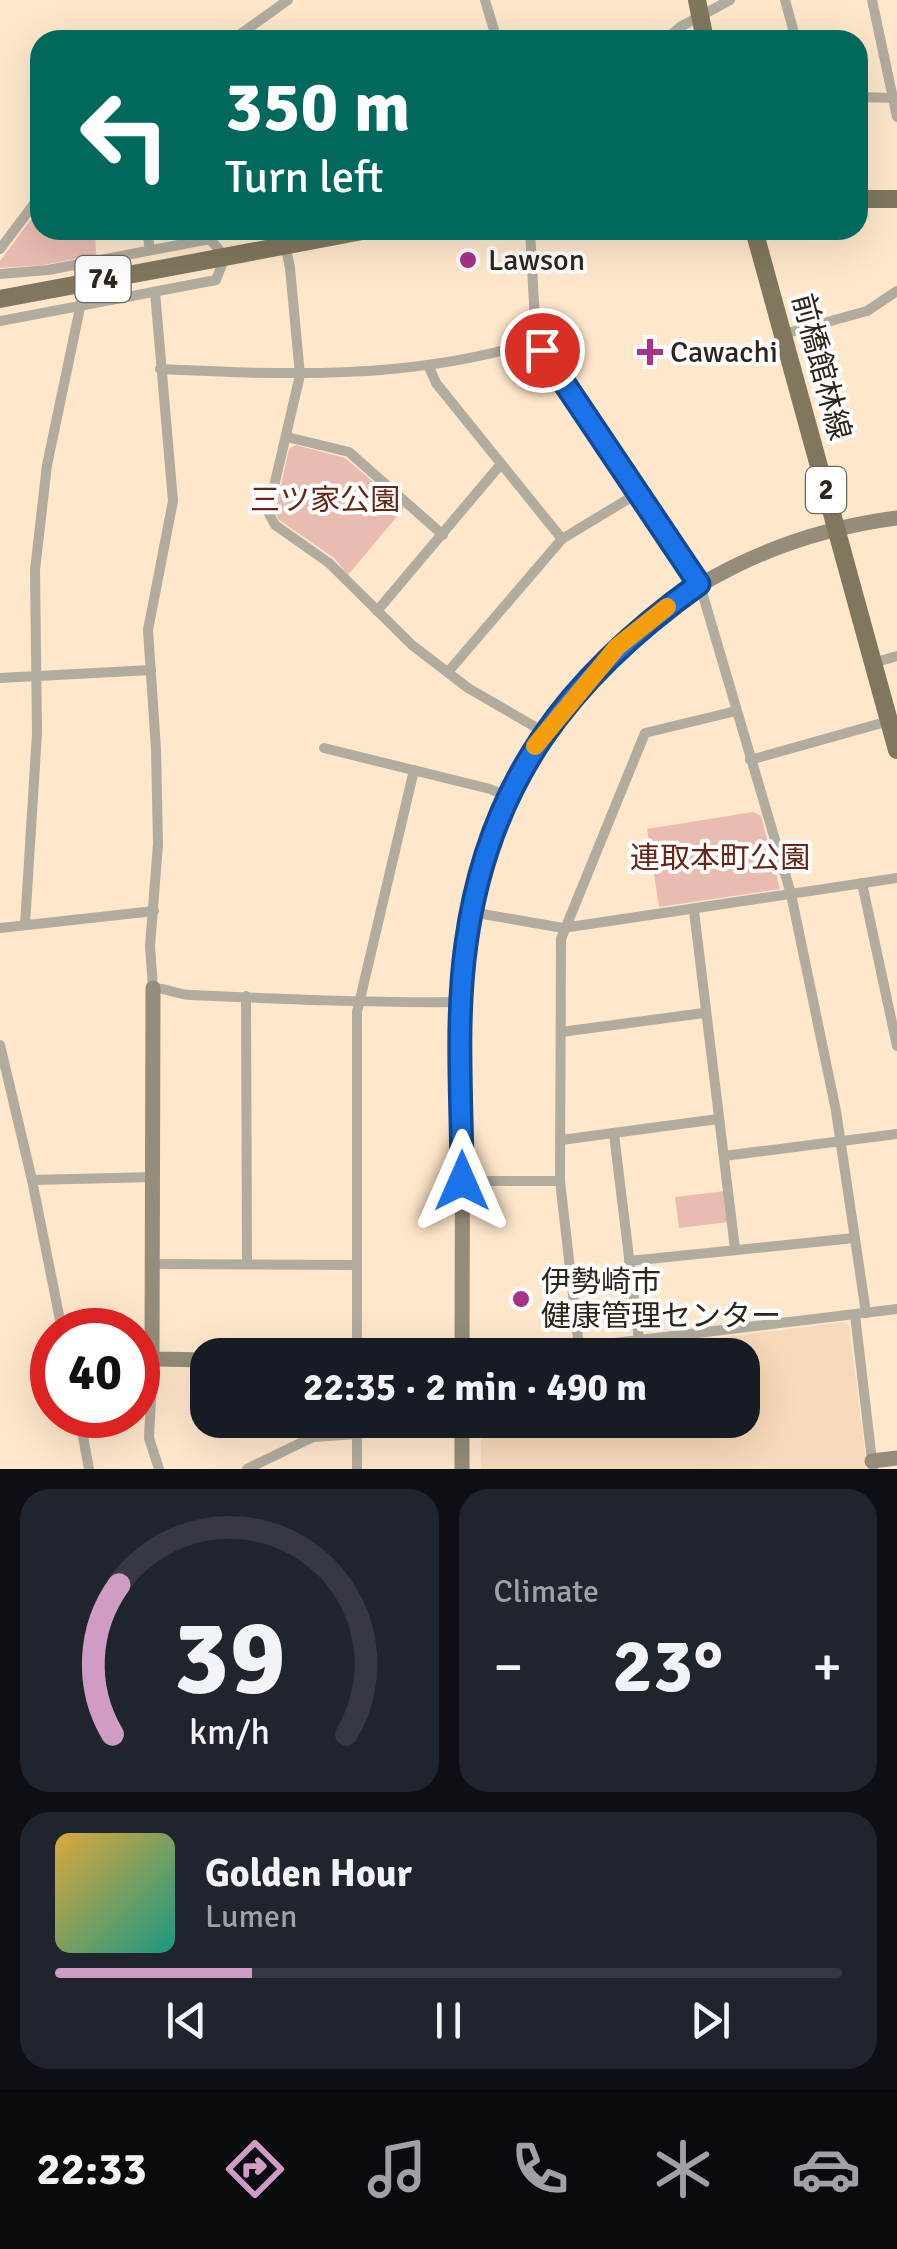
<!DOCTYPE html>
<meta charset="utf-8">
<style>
:root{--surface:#171b24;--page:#20242c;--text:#f1f3f6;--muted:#9ea1a6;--line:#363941;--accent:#d09cc5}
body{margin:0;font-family:Signika,"Noto Sans JP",sans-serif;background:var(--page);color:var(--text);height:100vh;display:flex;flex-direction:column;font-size:38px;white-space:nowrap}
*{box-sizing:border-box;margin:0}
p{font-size:32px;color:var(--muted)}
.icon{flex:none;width:55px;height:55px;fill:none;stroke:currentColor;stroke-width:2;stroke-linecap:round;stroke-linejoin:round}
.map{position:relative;height:1469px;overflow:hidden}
.sheet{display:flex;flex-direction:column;gap:20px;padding:20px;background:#0d0f14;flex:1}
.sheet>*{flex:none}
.banner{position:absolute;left:30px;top:30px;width:838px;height:210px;border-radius:30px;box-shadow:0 10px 40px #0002;background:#00695c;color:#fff;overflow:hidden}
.speed{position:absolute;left:30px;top:1308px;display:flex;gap:20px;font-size:50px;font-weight:700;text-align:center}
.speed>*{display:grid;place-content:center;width:130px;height:130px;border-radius:50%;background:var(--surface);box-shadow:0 10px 40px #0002;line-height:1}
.speed .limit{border:15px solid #d22;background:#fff;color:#111}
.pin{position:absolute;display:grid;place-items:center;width:85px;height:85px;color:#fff;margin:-42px;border:5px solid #fff;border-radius:50%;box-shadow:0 2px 10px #0007}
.me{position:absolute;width:110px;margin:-55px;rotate:0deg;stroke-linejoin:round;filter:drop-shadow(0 0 8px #0008)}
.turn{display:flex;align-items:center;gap:35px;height:210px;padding:0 30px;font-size:45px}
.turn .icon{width:130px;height:130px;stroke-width:2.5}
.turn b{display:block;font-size:70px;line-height:85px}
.big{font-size:75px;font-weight:700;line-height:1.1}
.sheet .tile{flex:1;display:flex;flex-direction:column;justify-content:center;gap:15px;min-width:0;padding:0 35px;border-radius:30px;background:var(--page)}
.sheet .dial{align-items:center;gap:0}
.dial svg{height:260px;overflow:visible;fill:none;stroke:var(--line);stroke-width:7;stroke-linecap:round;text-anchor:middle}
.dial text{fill:var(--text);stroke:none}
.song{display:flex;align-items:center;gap:30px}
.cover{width:120px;height:120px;border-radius:15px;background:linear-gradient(135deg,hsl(40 70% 55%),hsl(170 70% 35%))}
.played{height:10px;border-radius:5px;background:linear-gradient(90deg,var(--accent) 25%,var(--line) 25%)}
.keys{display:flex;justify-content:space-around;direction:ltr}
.heat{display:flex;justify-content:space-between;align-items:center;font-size:55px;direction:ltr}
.sheet .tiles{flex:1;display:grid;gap:20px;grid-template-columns:1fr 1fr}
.tile:last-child{grid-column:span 2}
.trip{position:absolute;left:190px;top:1338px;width:570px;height:100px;border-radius:30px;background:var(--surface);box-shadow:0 10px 40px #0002;font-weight:700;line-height:100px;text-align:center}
.tabs{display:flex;height:160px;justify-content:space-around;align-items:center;background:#090b0e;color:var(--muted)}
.tabs .icon{width:70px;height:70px}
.tabs .on{color:var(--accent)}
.tabs b{font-size:45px;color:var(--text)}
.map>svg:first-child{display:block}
.built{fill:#f7dab9}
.green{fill:#eabcb1}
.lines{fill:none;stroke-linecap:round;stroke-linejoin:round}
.stream{stroke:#93916c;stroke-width:4}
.street{stroke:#b1ac9e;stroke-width:10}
.secondary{stroke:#958d79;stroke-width:15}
.primary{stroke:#80775e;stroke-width:18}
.route-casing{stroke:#114b97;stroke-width:25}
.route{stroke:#1a73e8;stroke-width:18}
.slow{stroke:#f59e0b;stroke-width:18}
.poi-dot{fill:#a8328a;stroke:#fff;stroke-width:4}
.labels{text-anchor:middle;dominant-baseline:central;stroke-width:8;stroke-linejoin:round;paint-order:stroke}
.shield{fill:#fff;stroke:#6d675f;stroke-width:2.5}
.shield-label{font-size:28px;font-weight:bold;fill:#2f261b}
.poi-label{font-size:30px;fill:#2f261b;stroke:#fff;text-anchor:start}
.street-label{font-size:30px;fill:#2f261b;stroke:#fff}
.park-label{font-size:30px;fill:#662717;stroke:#fff}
</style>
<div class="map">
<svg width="897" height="1469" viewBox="0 0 897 1469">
<rect width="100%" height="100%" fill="#ffe7cb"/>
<!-- built -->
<polygon class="built" points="843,1322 849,1325 867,1469 481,1469 481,1420 742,1420 742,1355 586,1355"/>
<!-- green -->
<g class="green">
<polygon points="40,207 40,230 95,230 96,255 43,265 0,268 0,261"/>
<polygon points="296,445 345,458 404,508 348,575 334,558 278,519 275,511 289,449"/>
<polygon points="753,812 761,816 780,889 659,907 647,829"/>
<polygon points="725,1191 729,1222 679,1228 675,1197"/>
</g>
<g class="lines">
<!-- stream -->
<polyline class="stream" points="154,230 156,237"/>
<!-- street -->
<g class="street">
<polyline points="485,0 497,40"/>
<polyline points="785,0 796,40"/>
<polyline points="872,0 897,117"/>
<polyline points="232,40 288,0"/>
<polyline points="665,40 680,27 730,0"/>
<polyline points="858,97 896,98"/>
<polyline points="147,230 150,250"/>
<polyline points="282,230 290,268 300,375 268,512 275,525 329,563 412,645 468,688 544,732"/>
<polyline points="530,230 536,341 693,574 702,592 791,894 836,1111 866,1313"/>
<polyline points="0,249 40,196"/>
<polyline points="0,274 48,270 210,239 225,257 216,280 0,321"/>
<path d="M155,292L173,501L148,630L156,749L158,844L150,946L153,988C166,988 178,995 191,995C281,999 371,1003 462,1002"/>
<polyline points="784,334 867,311 897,291"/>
<polyline points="429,367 436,383 562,539"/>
<path d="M160,369C287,375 413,380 536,341"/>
<polyline points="287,437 349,452 443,535"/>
<polyline points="377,611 501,464"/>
<polyline points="873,663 897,656"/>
<polyline points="448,672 562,539 638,493"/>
<polyline points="0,678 151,670"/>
<polyline points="324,748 490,789 509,797"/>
<polyline points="750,760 889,721"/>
<polyline points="862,883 897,1046"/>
<polyline points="694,911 735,1249"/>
<polyline points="471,912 563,928 897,878"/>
<polyline points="25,925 37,733 35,570 47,465 81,303"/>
<polyline points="0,928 154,911"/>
<polyline points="246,996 247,1264"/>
<polyline points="561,1032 704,1013"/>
<polyline points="0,1045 32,1180 62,1330"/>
<polyline points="614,1134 639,1340"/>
<polyline points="561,1140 718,1119"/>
<polyline points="724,1156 897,1134"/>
<polyline points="32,1180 154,1177"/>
<polyline points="462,1181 560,1181"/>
<polyline points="629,1261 854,1238"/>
<polyline points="153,1264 357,1265"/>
<polyline points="855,1315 873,1469"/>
<polyline points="579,1347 560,1181 561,939 645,733 736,711"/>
<polyline points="357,1355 357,1012 414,770"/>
<polyline points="514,1355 897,1309"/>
<polyline points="138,1359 153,1359 149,1438 159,1469"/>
<polyline points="79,1415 89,1469"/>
<polyline points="247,1469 313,1437 357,1434"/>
<polyline points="357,1469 357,1420"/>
</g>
<!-- secondary -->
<g class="secondary">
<polyline points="153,988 152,1355 157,1359 208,1360"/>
<path d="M462,1355L463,965C490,727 658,549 897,518"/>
<polyline points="872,1461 897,1458"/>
<polyline points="462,1469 462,1420"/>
</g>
<!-- primary -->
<g class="primary">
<polyline points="697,0 705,40"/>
<polyline points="858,199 897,199"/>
<polyline points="754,230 897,750"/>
<polyline points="0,299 368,230"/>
</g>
</g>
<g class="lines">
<defs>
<path id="route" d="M462,1181C462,1103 455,1022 466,944C488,782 569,677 699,584L542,350"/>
</defs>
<!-- route casing -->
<use href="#route" class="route-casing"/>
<!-- route -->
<use href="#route" class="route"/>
<!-- slow -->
<polyline class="slow" points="535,746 617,647 667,607"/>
</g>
<!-- markers -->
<g class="poi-dot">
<circle cx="468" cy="260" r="10"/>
<path d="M645 337h10v10h10v10h-10v10h-10v-10h-10v-10h10z"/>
<circle cx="521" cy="1299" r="10"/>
</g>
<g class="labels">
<!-- shield labels -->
<g class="shield">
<rect x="75.5" y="256" width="55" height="46" rx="8"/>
<rect x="806" y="467" width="40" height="46" rx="8"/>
</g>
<g class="shield-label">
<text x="103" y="279">74</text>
<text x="826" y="490">2</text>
</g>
<!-- poi labels -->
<g class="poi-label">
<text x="488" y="260">Lawson</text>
<text x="670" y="352">Cawachi</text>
<text x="541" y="1282">伊勢崎市<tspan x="541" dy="34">健康管理センター</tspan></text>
</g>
<!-- street labels -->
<g class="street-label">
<text transform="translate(821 367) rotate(75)">前橋館林線</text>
</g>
<!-- park labels -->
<g class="park-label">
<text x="325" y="500">三ツ家公園</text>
<text x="720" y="858">連取本町公園</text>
</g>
</g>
</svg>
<div class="speed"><div class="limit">40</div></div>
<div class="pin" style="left:542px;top:350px;background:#d93025"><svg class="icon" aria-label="arrive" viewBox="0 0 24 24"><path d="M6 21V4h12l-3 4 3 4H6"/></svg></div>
<svg class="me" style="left:462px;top:1181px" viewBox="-20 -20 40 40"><path d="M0-17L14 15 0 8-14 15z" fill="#1a73e8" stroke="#fff" stroke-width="4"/></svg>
<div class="trip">22:35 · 2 min · 490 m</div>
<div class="banner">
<div class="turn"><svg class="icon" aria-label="left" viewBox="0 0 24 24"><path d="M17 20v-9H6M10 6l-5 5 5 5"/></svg><div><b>350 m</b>Turn left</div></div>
</div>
</div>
<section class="sheet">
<div class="tiles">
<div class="tile dial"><svg viewBox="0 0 100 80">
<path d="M14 69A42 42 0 1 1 86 69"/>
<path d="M14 69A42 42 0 0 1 16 23" stroke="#d09cc5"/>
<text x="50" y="56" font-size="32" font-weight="700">39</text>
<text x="50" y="72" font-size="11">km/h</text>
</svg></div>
<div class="tile"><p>Climate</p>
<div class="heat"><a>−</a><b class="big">23°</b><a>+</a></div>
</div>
<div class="tile">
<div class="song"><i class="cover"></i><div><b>Golden Hour</b><p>Lumen</p></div></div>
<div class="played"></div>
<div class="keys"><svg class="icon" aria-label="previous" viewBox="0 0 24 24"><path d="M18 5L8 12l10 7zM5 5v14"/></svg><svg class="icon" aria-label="pause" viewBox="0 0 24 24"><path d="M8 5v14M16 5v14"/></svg><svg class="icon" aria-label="next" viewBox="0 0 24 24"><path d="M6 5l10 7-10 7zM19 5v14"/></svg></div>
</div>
</div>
</section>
<nav class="tabs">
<b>22:33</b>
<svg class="icon on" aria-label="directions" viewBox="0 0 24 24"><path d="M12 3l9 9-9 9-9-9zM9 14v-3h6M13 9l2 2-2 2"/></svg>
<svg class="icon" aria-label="music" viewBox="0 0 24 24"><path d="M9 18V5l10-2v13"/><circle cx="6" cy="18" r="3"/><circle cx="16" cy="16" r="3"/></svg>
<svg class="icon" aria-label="phone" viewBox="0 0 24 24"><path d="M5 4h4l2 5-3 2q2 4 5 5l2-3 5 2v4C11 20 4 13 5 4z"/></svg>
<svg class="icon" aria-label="climate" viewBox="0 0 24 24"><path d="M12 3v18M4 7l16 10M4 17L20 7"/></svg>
<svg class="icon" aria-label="car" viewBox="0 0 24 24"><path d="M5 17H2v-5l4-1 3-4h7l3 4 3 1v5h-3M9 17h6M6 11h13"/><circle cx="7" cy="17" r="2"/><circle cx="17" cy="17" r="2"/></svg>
</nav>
